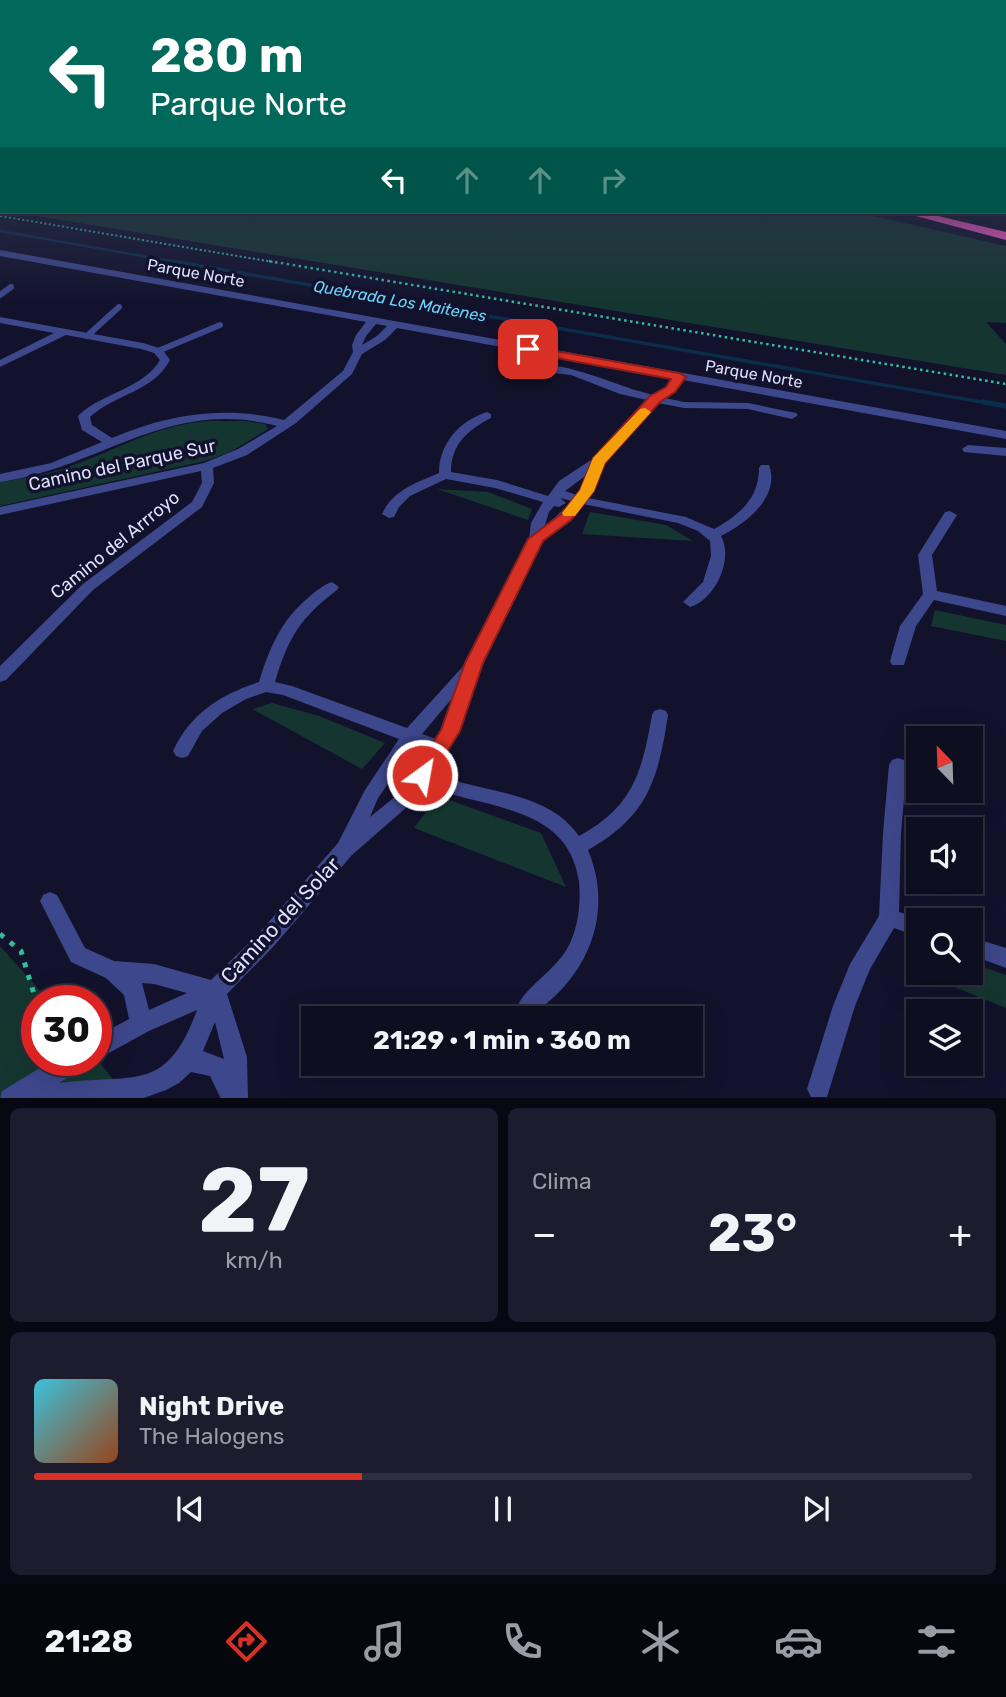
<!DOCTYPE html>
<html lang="es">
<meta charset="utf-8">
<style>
:root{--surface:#0e0e21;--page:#1c1c2e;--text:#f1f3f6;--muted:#9b9ca5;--line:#2e2e3f;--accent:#d93025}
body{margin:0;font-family:Rubik,sans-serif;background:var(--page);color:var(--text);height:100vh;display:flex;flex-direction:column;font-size:26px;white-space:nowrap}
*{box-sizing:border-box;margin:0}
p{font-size:23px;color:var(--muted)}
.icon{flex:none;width:38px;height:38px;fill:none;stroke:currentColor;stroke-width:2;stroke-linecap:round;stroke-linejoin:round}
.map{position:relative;height:1098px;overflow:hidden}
.drawer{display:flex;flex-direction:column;gap:10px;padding:10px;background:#080812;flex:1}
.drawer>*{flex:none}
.guide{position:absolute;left:0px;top:0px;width:1006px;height:214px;box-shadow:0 7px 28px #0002,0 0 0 2px var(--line);background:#00695c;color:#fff;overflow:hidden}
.needle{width:46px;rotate:337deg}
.fabs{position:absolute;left:906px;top:726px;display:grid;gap:14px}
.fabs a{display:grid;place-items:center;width:77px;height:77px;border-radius:0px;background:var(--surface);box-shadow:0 7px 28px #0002,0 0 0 2px var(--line);font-size:35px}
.speed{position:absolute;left:21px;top:985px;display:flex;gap:14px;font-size:35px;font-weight:700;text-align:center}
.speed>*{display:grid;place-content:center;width:91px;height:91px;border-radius:50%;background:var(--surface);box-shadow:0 7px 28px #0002,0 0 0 2px var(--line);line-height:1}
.speed .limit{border:10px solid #d22;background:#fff;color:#111}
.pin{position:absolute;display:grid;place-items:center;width:60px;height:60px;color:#fff;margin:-30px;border-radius:14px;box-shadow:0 4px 10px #0006}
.me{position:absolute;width:77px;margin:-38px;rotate:32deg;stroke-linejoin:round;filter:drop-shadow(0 0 5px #0008)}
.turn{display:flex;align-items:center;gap:24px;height:147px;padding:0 35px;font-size:32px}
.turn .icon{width:91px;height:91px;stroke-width:2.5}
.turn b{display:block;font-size:49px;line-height:60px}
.lanes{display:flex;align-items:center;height:66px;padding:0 35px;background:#0003;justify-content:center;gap:35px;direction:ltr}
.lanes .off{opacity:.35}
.big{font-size:52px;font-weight:700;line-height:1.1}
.drawer .widget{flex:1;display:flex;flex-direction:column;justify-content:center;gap:10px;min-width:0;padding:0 24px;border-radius:10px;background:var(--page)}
.drawer .dial{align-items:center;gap:0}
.dial b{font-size:91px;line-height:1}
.song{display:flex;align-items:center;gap:21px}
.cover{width:84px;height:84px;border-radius:10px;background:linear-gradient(135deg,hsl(190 70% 55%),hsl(20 70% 35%))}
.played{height:7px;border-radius:4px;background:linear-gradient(90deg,var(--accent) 35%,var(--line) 35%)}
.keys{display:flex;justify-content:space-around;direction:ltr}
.heat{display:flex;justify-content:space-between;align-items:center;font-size:38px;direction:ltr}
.drawer .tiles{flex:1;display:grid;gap:10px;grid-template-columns:1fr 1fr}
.widget:last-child{grid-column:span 2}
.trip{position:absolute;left:301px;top:1006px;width:402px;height:70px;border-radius:0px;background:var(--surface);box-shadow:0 7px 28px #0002,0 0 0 2px var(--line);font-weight:700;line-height:70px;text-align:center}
.tabs{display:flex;height:112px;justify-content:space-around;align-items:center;background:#06060d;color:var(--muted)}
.tabs .icon{width:49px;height:49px}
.tabs .current{color:var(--accent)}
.tabs b{font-size:32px;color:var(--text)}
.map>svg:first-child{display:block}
.green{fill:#153630}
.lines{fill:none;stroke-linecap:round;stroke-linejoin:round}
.stream-far2{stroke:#0b2d4c;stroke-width:2.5}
.stream-far1{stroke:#0b2d4c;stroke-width:3.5}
.stream{stroke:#0b2d4c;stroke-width:5}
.path-far2{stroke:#31be9f;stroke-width:2;stroke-dasharray:2 2.5;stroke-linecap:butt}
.path-far1{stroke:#31be9f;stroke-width:2.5;stroke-dasharray:2.5 3.5;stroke-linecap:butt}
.path{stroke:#31be9f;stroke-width:5;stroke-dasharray:5 8;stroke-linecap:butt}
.service{stroke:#3d478b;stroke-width:6}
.minor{fill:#3d478b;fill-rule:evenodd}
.tertiary{fill:#3d478b;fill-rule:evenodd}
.motorway{fill:#fe59c4;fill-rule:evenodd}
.route{fill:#d93025;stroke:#8d1f18;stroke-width:2}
.slow{fill:#f59e0b}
.labels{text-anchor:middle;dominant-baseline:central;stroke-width:7;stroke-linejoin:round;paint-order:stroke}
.far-street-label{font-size:16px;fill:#dddfff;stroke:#12122c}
.far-water-label{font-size:16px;font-style:italic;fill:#6cd3fe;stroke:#12122c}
.street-label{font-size:18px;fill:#dddfff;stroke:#12122c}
.near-street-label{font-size:21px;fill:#dddfff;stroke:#12122c}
</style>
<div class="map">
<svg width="1006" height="1099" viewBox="0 0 1006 1099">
<rect width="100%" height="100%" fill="#12122c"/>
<!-- green -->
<g class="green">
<polygon points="13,212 856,212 1006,246 1006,323 986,322 1006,344 1006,375"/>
<path d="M208,421H245L265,424L268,429L230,452L205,461L0,506V482C27,478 54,473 79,463C128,445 154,426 208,421Z"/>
<polygon points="437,489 488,492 532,509 528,520"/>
<polygon points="590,512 666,525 693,541 582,534"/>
<polygon points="935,610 1006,625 1006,641 931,626"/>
<polygon points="272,703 319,716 385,743 362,769 252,709"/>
<polygon points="438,796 541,833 566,887 414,828"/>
<polygon points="0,946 49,1001 37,1001 37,1060 96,1060 96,1058 128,1098 0,1098"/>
<polygon points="971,963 1006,975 1006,1008 927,976 928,973 971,973"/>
</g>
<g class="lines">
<!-- stream-far2 -->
<polyline class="stream-far2" points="0,231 182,263"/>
<!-- stream-far1 -->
<polyline class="stream-far1" points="172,261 993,404"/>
<!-- stream -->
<polyline class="stream" points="983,402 1006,406"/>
<!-- path-far2 -->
<polyline class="path-far2" points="0,216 279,263"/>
<!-- path-far1 -->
<polyline class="path-far1" points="269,261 1006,384"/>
<!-- path -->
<polyline class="path" points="0,934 21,951 37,1004"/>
<!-- service -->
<g class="service">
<polyline points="0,295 11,287"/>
<polyline points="87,336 119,307"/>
<polyline points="158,351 220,325"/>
</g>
<!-- minor -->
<g class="minor">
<path d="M0,250L1006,431V439L683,380L674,392L665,398L684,402L748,403L796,413L798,415L792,419L748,409L684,408L658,403L604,462L588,498L686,517L714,529C739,515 759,499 759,468L761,465H769C781,497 745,524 721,536C734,559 715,600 690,607L683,602L703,582L711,556L710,541L698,531L678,523L583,504L562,527L542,541L482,663L459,731L431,772C480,794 546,789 579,836C633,807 642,772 652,715L654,711L660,709L666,711L668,715C658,780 648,816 588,850C610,902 596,957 555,996C547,1003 539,1011 529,1015L521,1012L518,1005C526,987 554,971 567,949C578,929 581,905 579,882C568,802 480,810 423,784L408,806L352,855L273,947L227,994L247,1057L248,1099H221L210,1076L191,1072L179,1083L166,1090L141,1099H0L2,1091L53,1060H86L83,1068L59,1083C134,1073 166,1095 197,1010L149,1031L96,1060V1037L129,1019L124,995L106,978L71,962L40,901L43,895L50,892L57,895L85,948L114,961L154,964L211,980L259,933L338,843L365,790L399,739L283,695L266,692L246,699L222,713L202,731L188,756L182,758L176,756L173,751C191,713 220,695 259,682C269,649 281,620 309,597C316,591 323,585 332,582L339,587L337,590C300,618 288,638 275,682L292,686L407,728L466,663L529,539L531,523L543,502L495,488L446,479L410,496L399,507L394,517L389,518L382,514C393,490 416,483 439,473C439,444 459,421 487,412L491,414V418C468,430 451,444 451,472L497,480L548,496L559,481L594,458L647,400L620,394L571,375L524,370V366C569,359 611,386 654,395L666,388L673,378L397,328L385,340L362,354L352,374L296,423L247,455L213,468L214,483L202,507L93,590L6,680L0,682V666L83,584L192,502L202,483L201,471L0,515V507L204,463L238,449L277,426C168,397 101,468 0,482V474L51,463L102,442L82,430L78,416L80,414C103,393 144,388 160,360L154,353L141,349L66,335L0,367V360L54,333L0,323V317L143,343L162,349L170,360C153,392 115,394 90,417L92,425L112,438C167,414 225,405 284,420L343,371L353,352L352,345L356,335L366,322L0,256ZM376,324L387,326L377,336L362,345L366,336ZM588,474L577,495L565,491ZM560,498L572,501L544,528L549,512L554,506L559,507L566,503ZM454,696L442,729L436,739L422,734ZM414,744L428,749L417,765L404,759ZM397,771L409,777L396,796L370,817L378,798ZM142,983L154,984L187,993L149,1010ZM215,1022L224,1059L203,1051Z"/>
<polygon points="968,445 1006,448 1006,456 964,452 962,449"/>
<polygon points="950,511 957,515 932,555 937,591 1006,606 1006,616 934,600 916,626 904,665 892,665 890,661 900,626 923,594 918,555 945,512"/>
<polygon points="898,758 904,760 907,765 901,833 899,912 923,920 919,920 919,937 894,928 870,969 855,1006 827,1097 811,1097 807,1089 833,1006 850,964 879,916 883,833 889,765 892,760"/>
<polygon points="971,937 1006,948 1006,968 971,955"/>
</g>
<!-- tertiary -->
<rect class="tertiary" x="0" y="159" width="2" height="4"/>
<!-- motorway -->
<g class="motorway">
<polygon points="0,150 2,150 0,156"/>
<rect x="0" y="181" width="2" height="6"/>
<polygon points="901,212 921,212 1006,232 1006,240"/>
</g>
</g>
<!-- sky -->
<linearGradient id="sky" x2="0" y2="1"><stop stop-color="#0a0a18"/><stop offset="0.49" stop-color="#333956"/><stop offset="1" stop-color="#333956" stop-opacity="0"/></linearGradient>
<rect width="1006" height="304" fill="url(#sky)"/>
<!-- route -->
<polygon class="route" points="528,346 679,373 686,377 675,392 660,402 605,463 594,491 571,520 543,541 483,663 460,731 429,781 422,783 415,781 412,775 441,730 465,663 528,539 561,514 580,490 593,458 650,396 666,387 671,379 523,352 523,347"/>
<!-- slow -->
<polygon class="slow" points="645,408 651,412 605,463 594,491 575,516 564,516 562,513 580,490 593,458 640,409"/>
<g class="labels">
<!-- far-street labels -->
<g class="far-street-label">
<text transform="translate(196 273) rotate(10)">Parque Norte</text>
<text transform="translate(754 374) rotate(10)">Parque Norte</text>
</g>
<!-- far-water labels -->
<g class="far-water-label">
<text transform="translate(400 301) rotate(10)">Quebrada Los Maitenes</text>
</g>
<!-- street labels -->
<g class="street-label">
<text transform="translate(122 465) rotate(-12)">Camino del Parque Sur</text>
<text transform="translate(115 545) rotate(-39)">Camino del Arrroyo</text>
</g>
<!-- near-street labels -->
<g class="near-street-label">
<text transform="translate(280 920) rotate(-47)">Camino del Solar</text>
</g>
</g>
</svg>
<div class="fabs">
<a><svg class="needle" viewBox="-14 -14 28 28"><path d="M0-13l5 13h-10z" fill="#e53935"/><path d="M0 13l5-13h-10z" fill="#9b9ca5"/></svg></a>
<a><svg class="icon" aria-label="sound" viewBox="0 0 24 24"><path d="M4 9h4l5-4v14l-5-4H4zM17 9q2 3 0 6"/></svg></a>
<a><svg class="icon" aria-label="search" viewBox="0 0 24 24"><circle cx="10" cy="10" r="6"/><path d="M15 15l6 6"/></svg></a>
<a><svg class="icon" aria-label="layers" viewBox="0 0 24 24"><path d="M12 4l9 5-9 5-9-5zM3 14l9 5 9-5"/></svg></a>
</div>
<div class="speed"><div class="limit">30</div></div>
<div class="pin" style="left:528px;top:349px;background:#d93025"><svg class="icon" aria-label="arrive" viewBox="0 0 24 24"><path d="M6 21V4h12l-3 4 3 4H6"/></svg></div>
<svg class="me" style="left:422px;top:775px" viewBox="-20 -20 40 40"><circle r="17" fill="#d93025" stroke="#fff" stroke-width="3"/><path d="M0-11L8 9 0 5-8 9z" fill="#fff"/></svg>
<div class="trip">21:29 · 1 min · 360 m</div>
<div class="guide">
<div class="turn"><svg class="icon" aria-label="left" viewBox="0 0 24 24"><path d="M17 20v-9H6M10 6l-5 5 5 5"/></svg><div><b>280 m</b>Parque Norte</div></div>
<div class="lanes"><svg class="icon" aria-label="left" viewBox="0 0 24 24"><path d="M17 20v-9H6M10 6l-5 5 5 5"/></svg><svg class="icon off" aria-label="ahead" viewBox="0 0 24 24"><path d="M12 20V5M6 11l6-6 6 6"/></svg><svg class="icon off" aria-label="ahead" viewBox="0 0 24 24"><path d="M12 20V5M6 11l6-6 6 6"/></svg><svg class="icon off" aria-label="right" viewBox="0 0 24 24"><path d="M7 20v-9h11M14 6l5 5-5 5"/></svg></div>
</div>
</div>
<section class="drawer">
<div class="tiles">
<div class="widget dial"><b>27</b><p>km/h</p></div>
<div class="widget"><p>Clima</p>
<div class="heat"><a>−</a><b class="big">23°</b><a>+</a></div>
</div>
<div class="widget">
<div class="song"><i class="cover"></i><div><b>Night Drive</b><p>The Halogens</p></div></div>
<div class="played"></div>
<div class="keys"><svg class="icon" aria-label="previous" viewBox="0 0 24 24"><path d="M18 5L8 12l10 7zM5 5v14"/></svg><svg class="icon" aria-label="pause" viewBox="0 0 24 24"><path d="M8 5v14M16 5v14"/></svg><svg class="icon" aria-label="next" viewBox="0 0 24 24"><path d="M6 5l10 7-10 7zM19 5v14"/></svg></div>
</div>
</div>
</section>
<nav class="tabs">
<b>21:28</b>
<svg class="icon current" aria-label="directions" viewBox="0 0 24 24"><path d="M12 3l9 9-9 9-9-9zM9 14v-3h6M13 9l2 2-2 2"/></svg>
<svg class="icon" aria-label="music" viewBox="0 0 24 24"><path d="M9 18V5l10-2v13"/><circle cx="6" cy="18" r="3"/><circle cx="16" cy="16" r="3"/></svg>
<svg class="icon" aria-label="phone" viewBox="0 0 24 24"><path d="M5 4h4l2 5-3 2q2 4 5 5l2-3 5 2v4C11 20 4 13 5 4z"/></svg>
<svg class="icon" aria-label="climate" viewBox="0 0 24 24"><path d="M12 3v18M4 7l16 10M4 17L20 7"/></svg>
<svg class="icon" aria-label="car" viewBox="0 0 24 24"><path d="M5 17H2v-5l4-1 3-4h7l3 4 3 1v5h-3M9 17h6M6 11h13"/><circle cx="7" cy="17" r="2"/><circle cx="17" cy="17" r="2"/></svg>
<svg class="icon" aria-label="filters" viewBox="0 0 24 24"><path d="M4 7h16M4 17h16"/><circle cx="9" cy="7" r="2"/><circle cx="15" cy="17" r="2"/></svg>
</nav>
